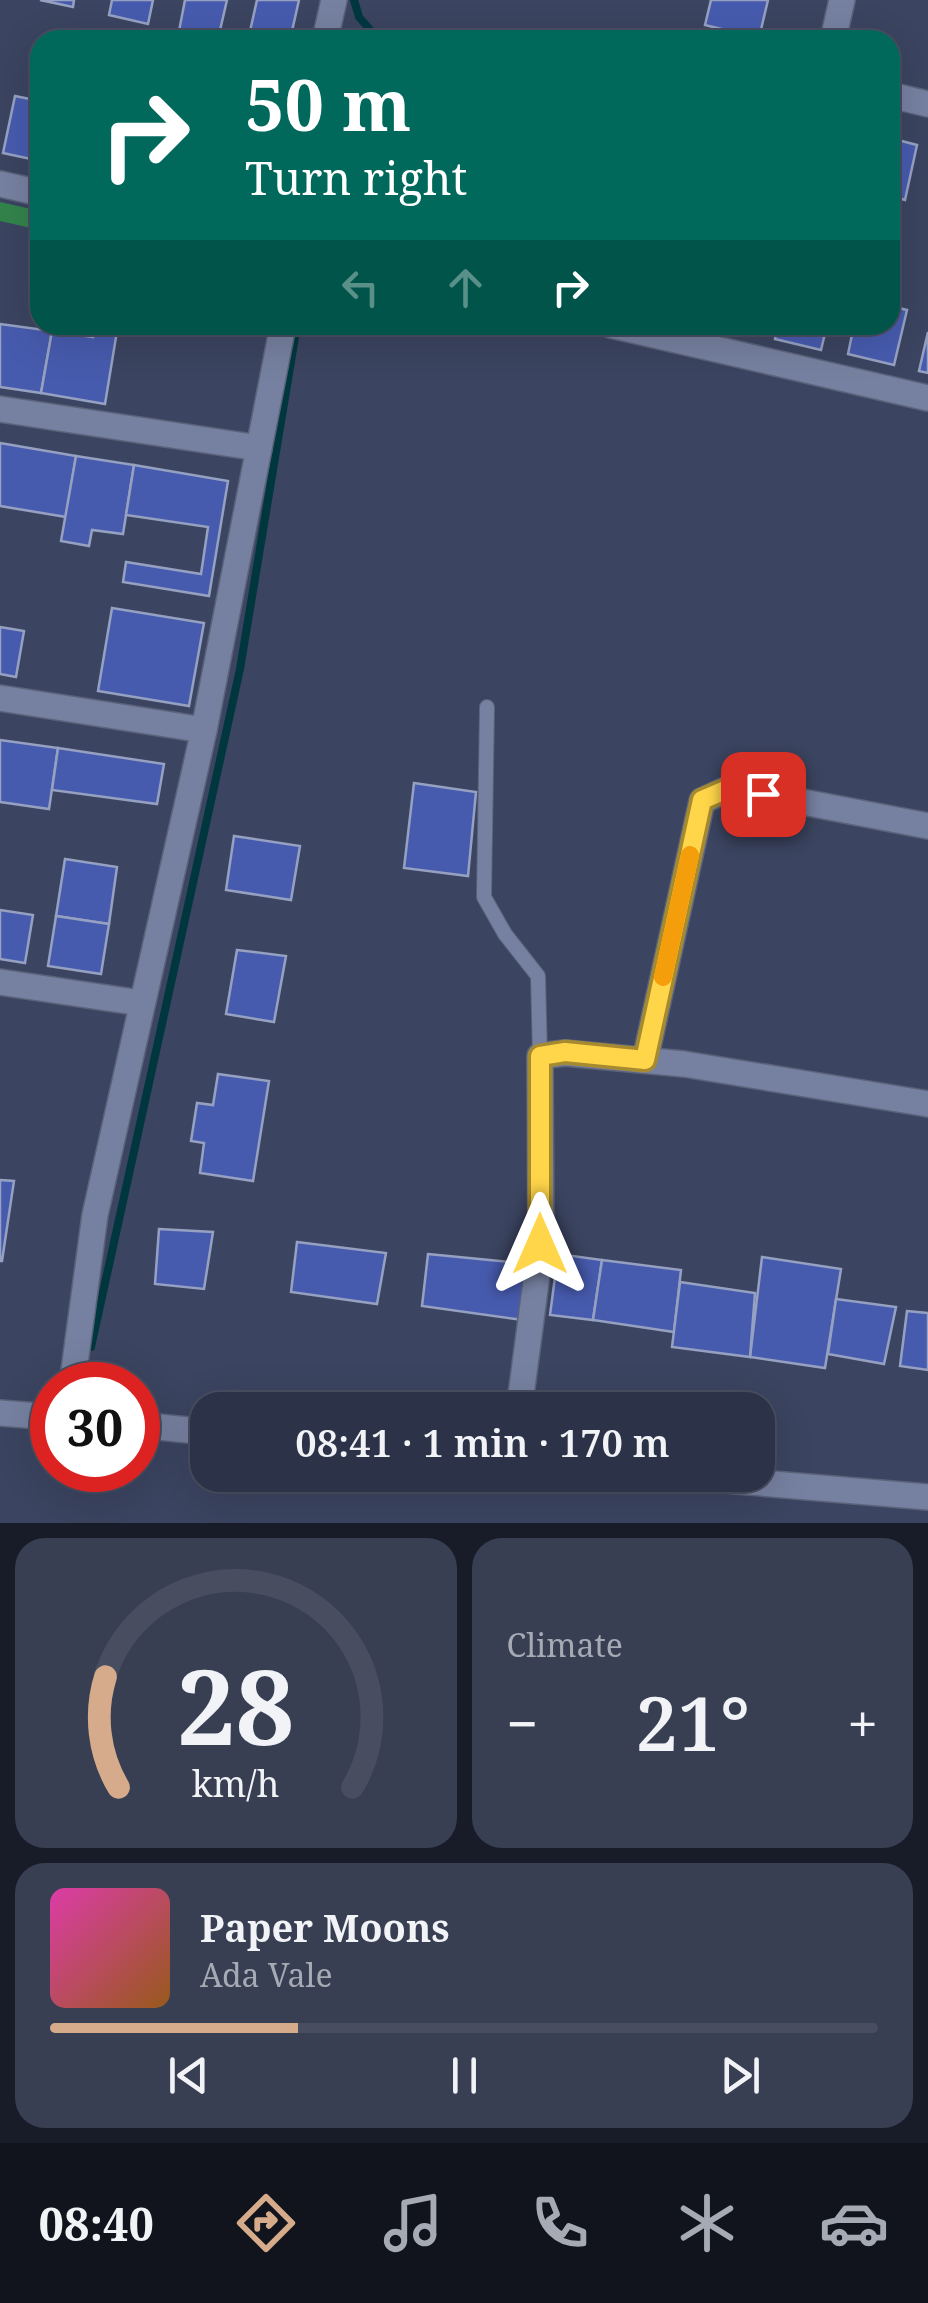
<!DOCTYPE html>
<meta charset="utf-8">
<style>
:root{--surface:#2c3348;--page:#383f52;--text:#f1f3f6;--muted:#a6aab4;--line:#484e60;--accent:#d6ab8b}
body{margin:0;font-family:"Noto Serif",serif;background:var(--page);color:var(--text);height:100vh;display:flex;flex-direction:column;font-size:38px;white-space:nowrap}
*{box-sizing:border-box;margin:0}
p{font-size:32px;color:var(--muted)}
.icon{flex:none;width:55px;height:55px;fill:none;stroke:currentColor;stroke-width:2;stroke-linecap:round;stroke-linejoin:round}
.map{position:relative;height:1523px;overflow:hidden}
.drawer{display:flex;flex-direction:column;gap:15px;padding:15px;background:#181c28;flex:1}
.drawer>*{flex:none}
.top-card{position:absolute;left:30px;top:30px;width:870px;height:305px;border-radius:30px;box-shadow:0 10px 40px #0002,0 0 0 2px var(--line);background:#00695c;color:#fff;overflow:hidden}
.speed{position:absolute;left:30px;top:1362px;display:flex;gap:20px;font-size:50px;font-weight:700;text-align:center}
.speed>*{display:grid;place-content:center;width:130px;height:130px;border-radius:50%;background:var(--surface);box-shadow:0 10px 40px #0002,0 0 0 2px var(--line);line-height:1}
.speed .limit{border:15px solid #d22;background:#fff;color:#111}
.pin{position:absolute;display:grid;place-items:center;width:85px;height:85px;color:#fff;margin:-42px;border-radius:20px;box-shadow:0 5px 15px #0006}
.me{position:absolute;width:110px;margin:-55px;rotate:0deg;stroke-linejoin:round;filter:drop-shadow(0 0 8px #0008)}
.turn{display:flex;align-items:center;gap:35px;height:210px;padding:0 50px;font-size:45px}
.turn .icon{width:130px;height:130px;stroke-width:2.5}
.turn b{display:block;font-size:70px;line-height:85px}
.lanes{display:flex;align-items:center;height:95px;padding:0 50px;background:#0003;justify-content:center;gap:50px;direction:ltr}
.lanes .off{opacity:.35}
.big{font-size:75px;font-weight:600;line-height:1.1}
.drawer .widget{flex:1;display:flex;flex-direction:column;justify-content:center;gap:15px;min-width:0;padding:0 35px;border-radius:30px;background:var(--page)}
.drawer .dial{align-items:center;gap:0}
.dial svg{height:260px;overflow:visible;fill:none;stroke:var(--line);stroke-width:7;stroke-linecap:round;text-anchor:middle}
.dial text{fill:var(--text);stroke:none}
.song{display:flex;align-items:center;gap:30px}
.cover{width:120px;height:120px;border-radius:15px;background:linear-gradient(135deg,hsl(320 70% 55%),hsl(30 70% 35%))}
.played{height:10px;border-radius:5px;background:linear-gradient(90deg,var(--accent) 30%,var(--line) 30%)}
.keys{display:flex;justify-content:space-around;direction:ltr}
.heat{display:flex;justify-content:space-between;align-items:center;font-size:55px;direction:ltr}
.drawer .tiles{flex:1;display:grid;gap:15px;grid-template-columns:1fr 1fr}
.widget:last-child{grid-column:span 2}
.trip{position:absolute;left:190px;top:1392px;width:585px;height:100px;border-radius:30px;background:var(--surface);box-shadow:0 10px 40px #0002,0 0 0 2px var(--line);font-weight:600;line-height:100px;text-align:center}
.dock{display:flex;height:160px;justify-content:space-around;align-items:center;background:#12141d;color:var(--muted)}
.dock .icon{width:70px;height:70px}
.dock .current{color:var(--accent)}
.dock b{font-size:45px;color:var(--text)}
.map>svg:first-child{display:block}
.green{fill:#33834c}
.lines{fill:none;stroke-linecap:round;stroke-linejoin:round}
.stream{stroke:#00373f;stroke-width:8}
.building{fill:#475bae;stroke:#96a1c2;stroke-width:2.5}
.lane-casing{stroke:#5b637a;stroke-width:16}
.street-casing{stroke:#5b637a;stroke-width:28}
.secondary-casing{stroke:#5b637a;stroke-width:28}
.lane{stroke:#7680a0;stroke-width:14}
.street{stroke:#7680a0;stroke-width:25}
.secondary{stroke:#7680a0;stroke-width:25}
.route-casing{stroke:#a68a30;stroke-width:25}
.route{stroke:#ffd54a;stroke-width:18}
.slow{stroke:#f59e0b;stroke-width:18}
</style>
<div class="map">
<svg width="928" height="1523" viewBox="0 0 928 1523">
<rect width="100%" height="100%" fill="#3b4460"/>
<!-- green -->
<polygon class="green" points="0,202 40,211 40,230 0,221"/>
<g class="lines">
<!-- stream -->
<g class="stream">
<polyline points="354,0 359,17 372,32 369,40"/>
<polyline points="91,1347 240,669 297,325"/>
</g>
</g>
<!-- building -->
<g class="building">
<polygon points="40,0 74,0 73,7"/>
<polygon points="112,0 153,0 148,24 109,15"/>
<polygon points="185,0 227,0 218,39 179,31"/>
<polygon points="257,0 299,0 290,40 248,40"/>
<polygon points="711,0 768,0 759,38 705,25"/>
<polygon points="15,96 40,101 40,161 3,153"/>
<polygon points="890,138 917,145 905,200 890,196"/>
<polygon points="890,306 907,310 894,365 848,354 854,325 890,325"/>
<polygon points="0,324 52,331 41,393 0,387"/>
<polygon points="95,325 118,325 105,404 41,393 52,331 93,337"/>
<polygon points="723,325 753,325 751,332"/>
<polygon points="778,325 827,325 821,350 775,339"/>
<polygon points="928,332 928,373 919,371"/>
<polygon points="0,443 76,456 66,517 0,506"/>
<polygon points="76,456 134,465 123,534 92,530 89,546 61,541"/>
<polygon points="134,465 228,481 209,596 123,582 126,562 201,574 208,527 126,515"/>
<polygon points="112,608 204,623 189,706 98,691"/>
<polygon points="0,627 24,631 16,677 0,674"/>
<polygon points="0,740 58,748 49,809 0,802"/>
<polygon points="58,748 164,764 157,804 52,790"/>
<polygon points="414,783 476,792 468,876 404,868"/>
<polygon points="234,836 300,846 291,900 226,890"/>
<polygon points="65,859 117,867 109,924 56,916"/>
<polygon points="0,910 33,915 25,963 0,959"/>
<polygon points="56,916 109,924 101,974 48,966"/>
<polygon points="237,950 286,956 274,1022 226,1014"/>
<polygon points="218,1074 269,1081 253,1181 200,1173 204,1143 191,1141 197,1103 213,1105"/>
<polygon points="0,1180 14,1181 2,1261 0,1261"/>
<polygon points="159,1229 213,1232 204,1289 155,1284"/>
<polygon points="297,1242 386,1253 377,1304 291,1292"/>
<polygon points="428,1254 530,1264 523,1320 422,1306"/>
<polygon points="558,1254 602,1260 593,1320 550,1315"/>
<polygon points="762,1257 841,1269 825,1368 750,1357"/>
<polygon points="602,1260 681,1270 674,1332 593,1320"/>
<polygon points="680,1282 755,1293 750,1357 672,1347"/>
<polygon points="836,1299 896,1307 884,1364 828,1354"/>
<polygon points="907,1311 928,1313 928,1370 900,1366"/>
</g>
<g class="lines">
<defs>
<polyline id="lane" points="487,707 484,897 505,934 538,976 540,1056"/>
<g id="street">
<polyline points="325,40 334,0"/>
<polyline points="833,40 842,0"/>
<polyline points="890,95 928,104"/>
<polyline points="0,184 40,193"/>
<polyline points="611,325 928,398"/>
<polyline points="0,409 259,448"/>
<polyline points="0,698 204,730"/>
<polyline points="0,982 141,1003"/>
<polyline points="645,1060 702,801 730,788 928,826"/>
<polyline points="72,1385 95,1215 204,730 283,325"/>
<polyline points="519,1410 541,1244 540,1056 565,1053 684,1064 928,1104"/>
</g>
<g id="secondary">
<polyline points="0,1413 52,1417"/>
<polyline points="138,1425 208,1432"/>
<polyline points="665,1475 928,1497"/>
</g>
</defs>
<!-- lane casing -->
<use href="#lane" class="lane-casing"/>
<!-- street casing -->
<use href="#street" class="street-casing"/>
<!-- secondary casing -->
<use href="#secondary" class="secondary-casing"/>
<!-- lane -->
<use href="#lane" class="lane"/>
<!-- street -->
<use href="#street" class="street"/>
<!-- secondary -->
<use href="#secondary" class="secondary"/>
</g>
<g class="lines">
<defs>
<polyline id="route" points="540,1244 540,1056 565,1052 645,1060 702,800 730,788 763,794"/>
</defs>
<!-- route casing -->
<use href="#route" class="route-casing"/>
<!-- route -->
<use href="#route" class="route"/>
<!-- slow -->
<polyline class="slow" points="663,977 690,855"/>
</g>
</svg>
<div class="speed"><div class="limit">30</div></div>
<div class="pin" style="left:763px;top:794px;background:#d93025"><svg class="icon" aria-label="arrive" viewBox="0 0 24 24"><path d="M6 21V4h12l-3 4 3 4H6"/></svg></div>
<svg class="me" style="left:540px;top:1244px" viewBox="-20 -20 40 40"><path d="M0-17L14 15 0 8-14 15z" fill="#ffd54a" stroke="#fff" stroke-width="4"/></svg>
<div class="trip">08:41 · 1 min · 170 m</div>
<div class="top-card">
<div class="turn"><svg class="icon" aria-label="right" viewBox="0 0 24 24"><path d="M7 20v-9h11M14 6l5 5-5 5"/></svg><div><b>50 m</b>Turn right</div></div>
<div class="lanes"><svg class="icon off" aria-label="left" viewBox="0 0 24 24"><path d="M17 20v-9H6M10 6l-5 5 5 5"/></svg><svg class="icon off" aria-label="ahead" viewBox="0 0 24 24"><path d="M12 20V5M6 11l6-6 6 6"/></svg><svg class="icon" aria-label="right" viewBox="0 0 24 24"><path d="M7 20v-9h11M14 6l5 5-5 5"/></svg></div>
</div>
</div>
<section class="drawer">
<div class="tiles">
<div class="widget dial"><svg viewBox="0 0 100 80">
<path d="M14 69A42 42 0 1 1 86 69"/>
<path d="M14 69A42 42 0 0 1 10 35" stroke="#d6ab8b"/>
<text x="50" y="56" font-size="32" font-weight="700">28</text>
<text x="50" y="72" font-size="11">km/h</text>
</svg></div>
<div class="widget"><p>Climate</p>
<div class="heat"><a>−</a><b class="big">21°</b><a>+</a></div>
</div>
<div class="widget">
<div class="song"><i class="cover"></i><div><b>Paper Moons</b><p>Ada Vale</p></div></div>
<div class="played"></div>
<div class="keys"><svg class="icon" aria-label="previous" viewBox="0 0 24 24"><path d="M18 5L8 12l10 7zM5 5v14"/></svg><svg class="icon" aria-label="pause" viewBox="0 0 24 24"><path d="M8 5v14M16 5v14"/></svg><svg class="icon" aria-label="next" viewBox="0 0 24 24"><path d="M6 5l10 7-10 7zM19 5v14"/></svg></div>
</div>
</div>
</section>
<nav class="dock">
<b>08:40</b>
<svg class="icon current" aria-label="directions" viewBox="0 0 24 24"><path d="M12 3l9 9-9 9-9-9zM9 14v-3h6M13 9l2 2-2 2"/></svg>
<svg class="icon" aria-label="music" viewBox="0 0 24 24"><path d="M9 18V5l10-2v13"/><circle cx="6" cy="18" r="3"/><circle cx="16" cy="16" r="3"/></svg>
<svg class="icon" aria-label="phone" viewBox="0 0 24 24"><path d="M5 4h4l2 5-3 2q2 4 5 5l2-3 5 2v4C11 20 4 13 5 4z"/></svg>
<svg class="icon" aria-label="climate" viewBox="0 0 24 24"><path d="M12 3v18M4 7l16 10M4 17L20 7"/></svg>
<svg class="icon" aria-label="car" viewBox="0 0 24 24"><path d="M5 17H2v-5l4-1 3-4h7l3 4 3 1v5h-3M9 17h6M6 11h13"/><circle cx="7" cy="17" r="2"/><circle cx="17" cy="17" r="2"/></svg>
</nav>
